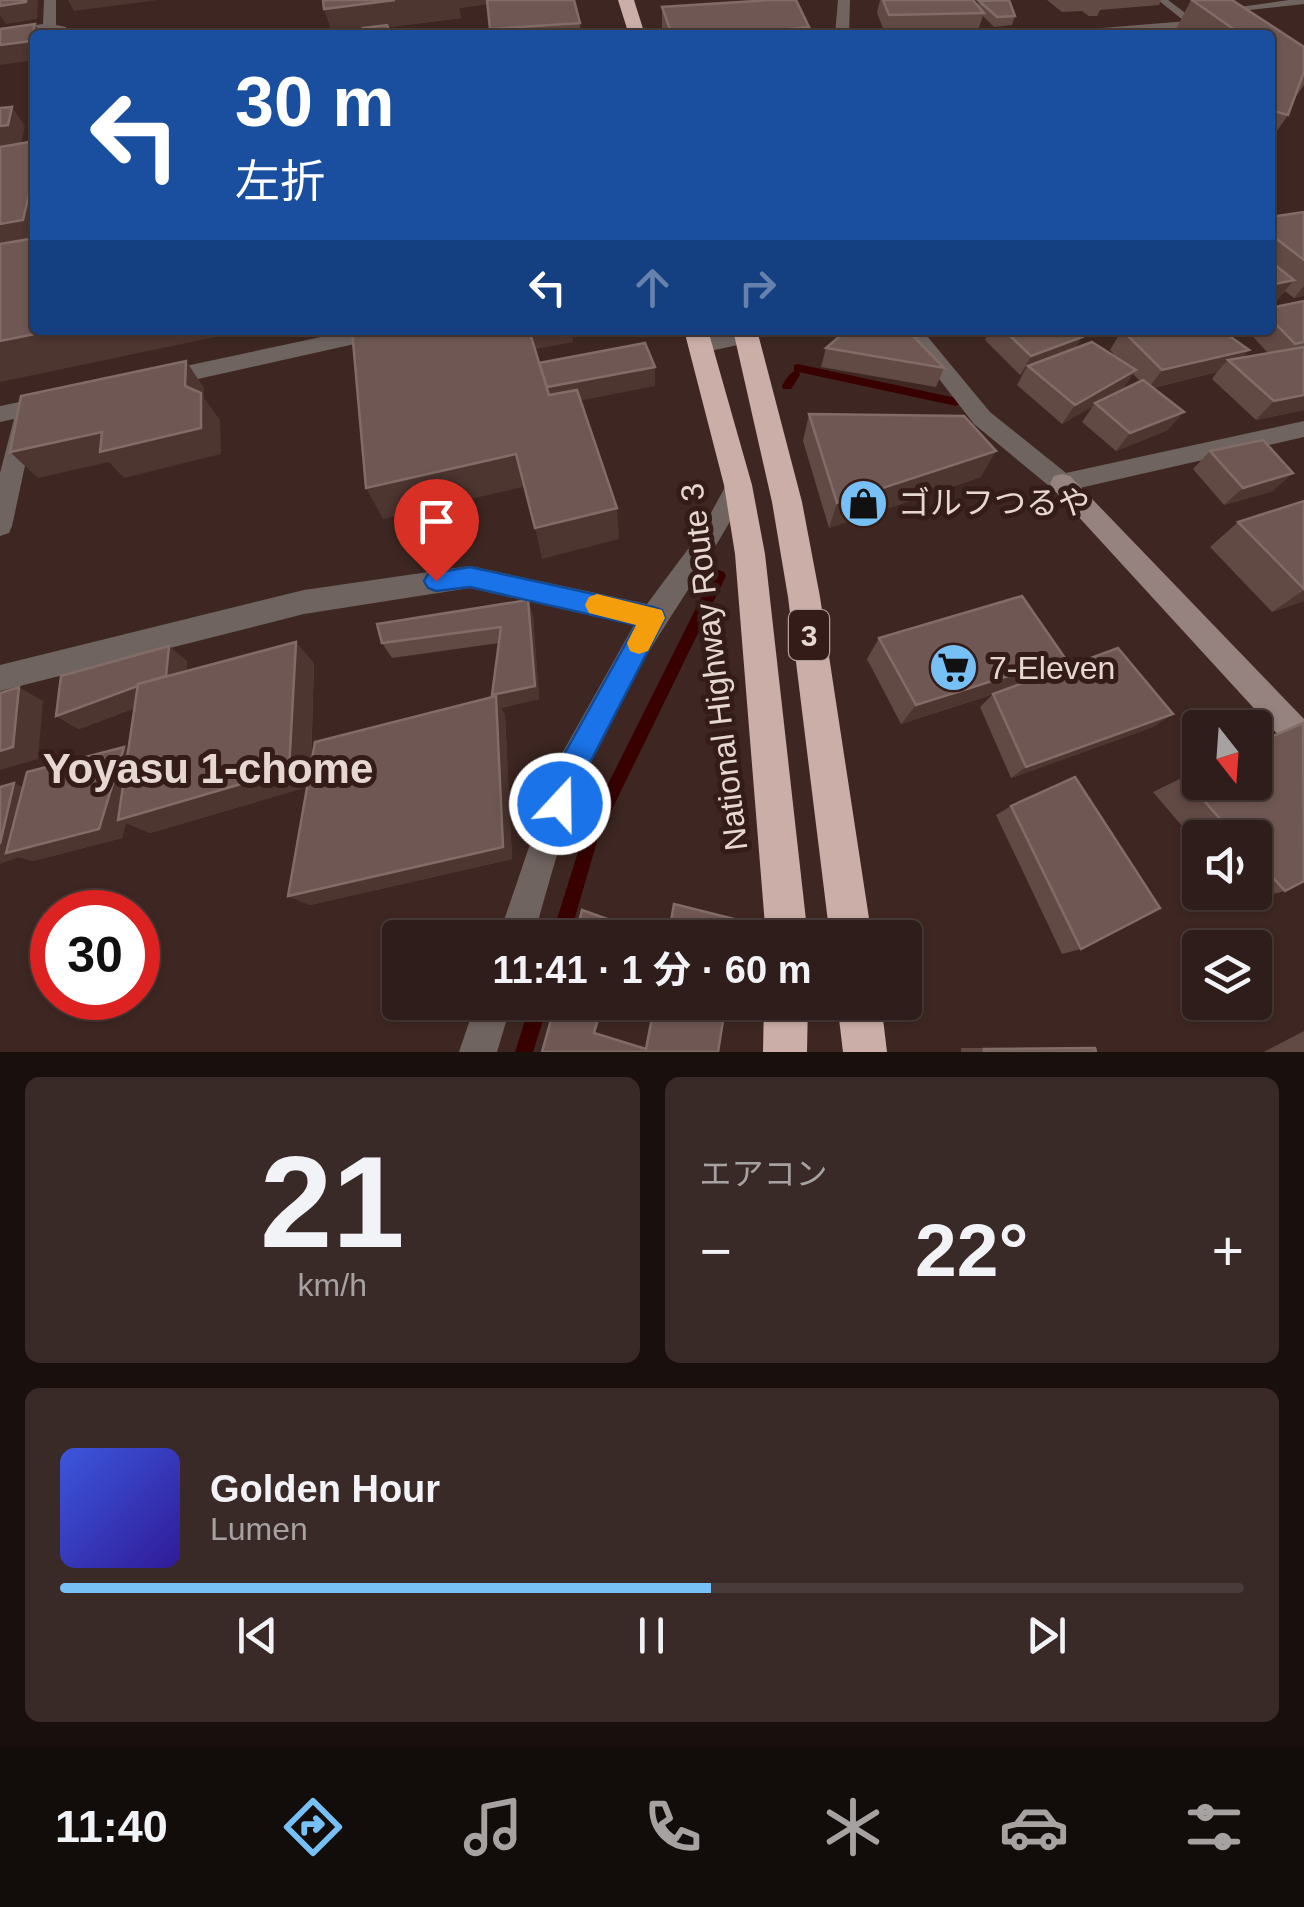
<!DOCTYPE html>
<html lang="ja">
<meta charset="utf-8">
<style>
:root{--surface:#2e1d1a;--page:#3a2a27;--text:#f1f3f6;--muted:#a7a2a2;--line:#493b39;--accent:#76c0f6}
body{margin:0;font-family:Helvetica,"Noto Sans JP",sans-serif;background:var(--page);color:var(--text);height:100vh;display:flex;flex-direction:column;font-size:38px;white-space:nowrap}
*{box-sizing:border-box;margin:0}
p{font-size:32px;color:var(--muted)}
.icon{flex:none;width:55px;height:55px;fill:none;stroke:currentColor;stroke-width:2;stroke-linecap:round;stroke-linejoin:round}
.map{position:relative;height:1052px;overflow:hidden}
.sheet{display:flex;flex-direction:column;gap:25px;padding:25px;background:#19100e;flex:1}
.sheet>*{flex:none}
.banner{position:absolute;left:30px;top:30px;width:1245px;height:305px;border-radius:10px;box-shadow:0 2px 8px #0004,0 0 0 2px var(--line);background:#1a4fa0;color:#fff;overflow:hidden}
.needle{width:65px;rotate:163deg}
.buttons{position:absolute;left:1182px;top:710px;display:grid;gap:20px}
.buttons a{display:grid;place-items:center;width:90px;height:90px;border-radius:10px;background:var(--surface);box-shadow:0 2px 8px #0004,0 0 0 2px var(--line);font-size:50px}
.speed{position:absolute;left:30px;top:890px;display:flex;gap:20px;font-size:50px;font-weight:700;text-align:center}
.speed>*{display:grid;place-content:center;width:130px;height:130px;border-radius:50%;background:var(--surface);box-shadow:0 2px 8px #0004,0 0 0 2px var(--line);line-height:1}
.speed .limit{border:15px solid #d22;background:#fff;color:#111}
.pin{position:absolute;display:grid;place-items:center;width:85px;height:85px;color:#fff;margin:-102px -42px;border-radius:50% 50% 50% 0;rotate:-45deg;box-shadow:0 0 10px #0007}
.pin .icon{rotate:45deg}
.me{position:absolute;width:110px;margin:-55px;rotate:21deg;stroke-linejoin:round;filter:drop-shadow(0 0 8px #0008)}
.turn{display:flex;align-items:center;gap:35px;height:210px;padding:0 40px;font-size:45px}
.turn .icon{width:130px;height:130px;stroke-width:2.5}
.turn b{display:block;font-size:70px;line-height:85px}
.lanes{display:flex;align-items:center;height:95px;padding:0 40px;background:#0003;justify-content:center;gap:50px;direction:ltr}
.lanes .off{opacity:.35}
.big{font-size:75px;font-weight:700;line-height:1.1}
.sheet .card{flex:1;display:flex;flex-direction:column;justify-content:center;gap:15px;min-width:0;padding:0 35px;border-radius:15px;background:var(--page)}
.sheet .dial{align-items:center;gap:0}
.dial b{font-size:130px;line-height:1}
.song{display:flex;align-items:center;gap:30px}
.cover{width:120px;height:120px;border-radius:15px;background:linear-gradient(135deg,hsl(230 70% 55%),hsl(250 70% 35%))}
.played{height:10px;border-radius:5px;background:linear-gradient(90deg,var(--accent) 55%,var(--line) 55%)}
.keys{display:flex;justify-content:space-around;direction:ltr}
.heat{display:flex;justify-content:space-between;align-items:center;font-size:55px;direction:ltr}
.sheet .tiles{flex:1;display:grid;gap:25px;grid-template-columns:1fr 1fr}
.card:last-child{grid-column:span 2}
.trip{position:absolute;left:382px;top:920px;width:540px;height:100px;border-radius:10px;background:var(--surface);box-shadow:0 2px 8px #0004,0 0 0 2px var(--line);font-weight:700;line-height:100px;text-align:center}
.dock{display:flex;height:160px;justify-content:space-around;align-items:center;background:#120c0a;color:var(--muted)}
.dock .icon{width:70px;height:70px}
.dock .on{color:var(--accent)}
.dock b{font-size:45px;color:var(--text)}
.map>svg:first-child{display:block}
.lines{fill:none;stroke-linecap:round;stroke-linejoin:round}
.stream{fill:#390000;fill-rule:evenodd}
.lane{fill:#706461;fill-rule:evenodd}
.street{fill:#706461;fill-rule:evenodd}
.secondary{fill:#96827e;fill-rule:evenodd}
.highway{fill:#ccaea8;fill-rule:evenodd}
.wall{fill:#614944;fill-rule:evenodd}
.shaded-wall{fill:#4d3530}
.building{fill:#6f5853;stroke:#826c67;stroke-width:2.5}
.route{fill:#1a73e8;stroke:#114b97;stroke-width:2.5}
.slow{fill:#f59e0b}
.labels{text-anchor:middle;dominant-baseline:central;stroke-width:10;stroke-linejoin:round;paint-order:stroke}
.shield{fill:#341d19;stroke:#b19f9b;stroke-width:2.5}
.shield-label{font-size:30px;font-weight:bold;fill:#e7d7d3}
.poi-label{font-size:32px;fill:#e7d7d3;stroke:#341d19;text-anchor:start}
.street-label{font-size:32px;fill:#e7d7d3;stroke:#341d19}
.near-neighbourhood-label{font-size:42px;font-weight:bold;fill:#e7d7d3;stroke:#341d19}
</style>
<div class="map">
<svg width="1304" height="1052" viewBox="0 0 1304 1052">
<rect width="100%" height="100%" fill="#3e2722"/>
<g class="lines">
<!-- stream -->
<g class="stream">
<polygon points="798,364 956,398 962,402 956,406 794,371 794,365"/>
<path d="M795,371L799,372L800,375L791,389H783L782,386C785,381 789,373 795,371Z"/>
<polygon points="719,570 724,572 726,576 598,838 569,938 551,938 585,830 714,572"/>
<polygon points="531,1002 549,1002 533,1052 515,1052"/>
</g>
<!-- lane -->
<g class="lane">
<polygon points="1158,0 1168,0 1188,15 1203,13 1208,16 1183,20"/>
<polygon points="1289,0 1304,0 1304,4 1222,13 1218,10"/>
</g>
<!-- street -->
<g class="street">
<polygon points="44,0 56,0 56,25 66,27 70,35 49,31 0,38 0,30 43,24"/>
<polygon points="838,0 850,0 849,35 835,35"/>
<polygon points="1213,19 1239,35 1223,35 1210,27 1057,35 1064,31"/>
<polygon points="354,330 396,330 386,337 162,387 151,379 162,371"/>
<polygon points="741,330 762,330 754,341 747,343 701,353 691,346 694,341"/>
<polygon points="901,330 922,330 990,412 1066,473 1304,421 1304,437 1062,492 1054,490 974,424"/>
<polygon points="49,396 60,404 57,410 26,417 34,424 12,526 9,533 0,536 0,473 14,419 0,422 0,406"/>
<path d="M738,476L746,478L750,485C699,584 625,672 583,777C563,828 549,884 533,938H498L559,759L634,625L470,588L304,614L0,691V665L304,590L470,566L647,604L700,533L730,478Z"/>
<polygon points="476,1002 512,1002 497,1052 459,1052"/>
</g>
<!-- secondary -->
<polygon class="secondary" points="1062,474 1070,476 1304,719 1304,756 1293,751 1054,490 1050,483 1054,476"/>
<!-- highway -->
<g class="highway">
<polygon points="618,0 634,0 645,35 629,35"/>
<polygon points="684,330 708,330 752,485 765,554 808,938 766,938 735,554 724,485"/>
<polygon points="733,330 757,330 802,502 820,597 872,938 830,938 788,597 772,502"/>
<polygon points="764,1002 808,1002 807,1052 763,1052"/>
<polygon points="837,1002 881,1002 887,1052 843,1052"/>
</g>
</g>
<!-- wall -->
<g class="wall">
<polygon points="574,0 580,23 580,35 491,35 487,4 459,8 461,18 333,34 324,9"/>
<polygon points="880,0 973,0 978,5 979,1 1015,16 1012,25 994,27 983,16 978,30 885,33 877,13"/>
<polygon points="1047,0 1161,0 1159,5 1100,10 1097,16 1089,16 1082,11 1062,12"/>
<polygon points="1191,0 1232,0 1304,47 1304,85 1294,99 1288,115 1270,141 1270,35 1173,35"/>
<polygon points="662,7 807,35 662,35"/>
<polygon points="1304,212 1304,296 1294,298 1285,291 1278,299 1270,301 1270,217"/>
<path d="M1304,301V410L1256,420L1212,379L1217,372L1153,388L1168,430L1116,451L1082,422L1093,406L1062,424L1017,385L1023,374L1020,375L985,340L990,330H1097L1079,335L1076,348L1118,359L1110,350L1122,330L1249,350L1242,358L1268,353L1247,330H1270V308ZM1133,374L1140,381L1117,392Z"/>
<polygon points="826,348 944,368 936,387 821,367"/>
<polygon points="809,414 981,477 829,528 803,441"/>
<polygon points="1210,451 1273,491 1224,505 1193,469"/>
<polygon points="1304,501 1304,601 1272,612 1210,547 1238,522"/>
<polygon points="528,600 533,616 539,699 501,708 505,715 512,859 310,905 288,896 307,787 150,833 126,823 122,838 33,861 19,857 23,787 129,750 135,708 79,729 56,716 187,661 186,672 314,663 311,766 493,697 499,643 392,658 382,643"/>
<polygon points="879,638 1065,658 1046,675 1173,714 1153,727 1011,778 980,707 993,694 997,693 901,724 867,659"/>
<polygon points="1303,723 1304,881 1285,891 1246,901 1239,892 1255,892 1255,838 1200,838 1200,847 1153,792 1200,769 1200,782 1255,782 1255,744"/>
<polygon points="1011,806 1081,949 1062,954 996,815"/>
<polygon points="1304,1031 1304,1052 1264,1052"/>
<polygon points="961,1048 1095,1048 1096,1052 961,1052"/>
</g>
<!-- shaded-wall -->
<g class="shaded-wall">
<polygon points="0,0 38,0 37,19 6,24 0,15"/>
<polygon points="68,0 158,0 74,11"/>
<polygon points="395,0 489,0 489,4 459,8 461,18 333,34 324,9"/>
<polygon points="35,24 41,35 35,35 35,60 0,65 0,45"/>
<polygon points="809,27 807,35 728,35"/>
<polygon points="12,107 25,126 21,144 0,147 0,126"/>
<polygon points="35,169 35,250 0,256 0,224"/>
<polygon points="1294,280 1278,299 1270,301 1270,285"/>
<polygon points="1304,286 1304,296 1294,298"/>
<polygon points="55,330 249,330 0,382 0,341"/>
<polygon points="528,330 572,330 573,342 531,350"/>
<polygon points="1071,330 1097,330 1066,339"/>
<polygon points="1082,337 1071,356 1028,366 1023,374 1020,375 1031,356"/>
<polygon points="1249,350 1235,366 1228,360 1217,372 1148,389 1162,370"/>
<polygon points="186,361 204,388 204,398 220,420 221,454 124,478 109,462 38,478 10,452 185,386"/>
<polygon points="655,367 655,386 548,407 545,388"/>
<polygon points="1136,370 1123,389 1095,403 1093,406 1062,424 1075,405"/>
<polygon points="1304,395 1304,410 1256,420 1274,401"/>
<polygon points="1184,412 1168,430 1116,451 1130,433"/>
<polygon points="996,451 981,477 829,528 837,503"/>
<polygon points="516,454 523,487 383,519 366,488"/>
<polygon points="1293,473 1273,491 1224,505 1243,488"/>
<polygon points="617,508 619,539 542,559 535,528"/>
<polygon points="1304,590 1304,601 1272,612"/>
<polygon points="528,600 533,616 539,699 501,708 505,715 512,859 310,905 288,896 497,705 492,695"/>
<polygon points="296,642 314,663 310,786 150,833 126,823 122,838 33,861 19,857 0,864 0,844 14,783 40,794 124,747 145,759"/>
<polygon points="169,646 187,661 184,689 79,729 56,716"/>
<polygon points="1065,658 1043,678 901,724 916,705"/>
<polygon points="19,687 43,701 38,759 0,770 0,751"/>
<polygon points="1173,714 1153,727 1011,778 1026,767"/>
</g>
<!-- building -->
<g class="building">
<polygon points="0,0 26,0 26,2 0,6"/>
<polygon points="323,0 395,0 324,9"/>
<polygon points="487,0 574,0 580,23 490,29"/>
<polygon points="771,0 796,0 809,27 728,35 672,35 662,7"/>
<polygon points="883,0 973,0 984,13 889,15"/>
<polygon points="1009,0 1015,16 997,17 979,1"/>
<polygon points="1192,0 1232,0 1304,47 1304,72 1288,115 1270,110 1270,35 1242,35"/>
<polygon points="35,24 31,41 0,45 0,29"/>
<polygon points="387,25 391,35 366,35 363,28"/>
<polygon points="12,107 8,125 0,126 0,108"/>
<polygon points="35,141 35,169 23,220 0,224 0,147"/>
<polygon points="1304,212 1304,260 1270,234 1270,217"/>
<polygon points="35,238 35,330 55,330 0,341 0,244"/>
<polygon points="1270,261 1294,280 1270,285"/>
<polygon points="1304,301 1304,342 1295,344 1270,318 1270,308"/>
<polygon points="352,330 529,330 549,395 577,390 617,508 535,528 516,454 366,488"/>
<polygon points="847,330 907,330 944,368 826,348"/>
<polygon points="1004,330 1073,330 1082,337 1031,356"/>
<polygon points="1122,330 1221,330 1249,350 1162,370"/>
<polygon points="1092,342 1136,370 1075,405 1028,366"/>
<polygon points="645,343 655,367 547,387 539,363"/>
<polygon points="1304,347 1304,395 1274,401 1228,360"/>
<polygon points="186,361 185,386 201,393 201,428 100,452 102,432 10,452 21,396"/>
<polygon points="1143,380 1184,412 1130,433 1095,403"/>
<polygon points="809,414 964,416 996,451 837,503"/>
<polygon points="1263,440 1293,473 1243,488 1210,451"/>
<polygon points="1304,501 1304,589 1238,522"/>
<polygon points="1022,596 1065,658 916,705 879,638"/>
<polygon points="528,600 535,686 492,695 501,627 382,643 377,624"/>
<polygon points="296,642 289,770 118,820 138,684"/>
<polygon points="169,646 166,676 138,684 138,686 56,716 61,676"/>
<polygon points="1118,648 1173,714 1026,767 993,694"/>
<polygon points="19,687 13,747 0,751 0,693"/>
<polygon points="496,696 503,847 288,896 315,742"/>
<polygon points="1303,723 1304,881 1285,891 1255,857 1255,838 1237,838 1183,777 1200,769 1200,782 1255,782 1255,744"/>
<polygon points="124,747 99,829 6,853 27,772"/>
<polygon points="1075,777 1160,908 1081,949 1011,806"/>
<polygon points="14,783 0,844 0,787"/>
<polygon points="674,904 738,920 735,938 668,938"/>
<polygon points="582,910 627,926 623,938 575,938"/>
<polygon points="556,1002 603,1002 594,1033 646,1049 655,1002 726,1002 718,1052 542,1052"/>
<polygon points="1095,1048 1096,1052 984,1052 984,1049"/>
</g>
<!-- route -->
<polygon class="route" points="470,567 653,607 662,610 665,618 583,776 570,814 560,818 549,814 545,804 561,760 636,625 470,587 436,591 428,588 424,581 428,574"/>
<!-- slow -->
<polygon class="slow" points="597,594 662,610 665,618 648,651 639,654 630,651 627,643 636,625 589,613 585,605 589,597"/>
<!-- icons -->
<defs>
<symbol id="shop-disc" viewBox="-11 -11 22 22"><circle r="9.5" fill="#76c0f6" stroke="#341d19"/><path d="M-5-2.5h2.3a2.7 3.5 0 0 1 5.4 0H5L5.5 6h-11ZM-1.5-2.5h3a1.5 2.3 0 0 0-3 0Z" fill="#111"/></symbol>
<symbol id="supermarket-disc" viewBox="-11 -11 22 22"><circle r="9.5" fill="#76c0f6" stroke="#341d19"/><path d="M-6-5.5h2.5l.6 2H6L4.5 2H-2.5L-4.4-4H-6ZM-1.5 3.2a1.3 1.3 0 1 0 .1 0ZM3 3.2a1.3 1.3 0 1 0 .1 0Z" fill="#111"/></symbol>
</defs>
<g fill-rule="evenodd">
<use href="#shop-disc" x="836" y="476" width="55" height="55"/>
<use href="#supermarket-disc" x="926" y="640" width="55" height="55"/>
</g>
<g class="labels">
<!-- shield labels -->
<rect class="shield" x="789" y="610" width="40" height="50" rx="8"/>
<g class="shield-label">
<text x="809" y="635">3</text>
</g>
<!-- poi labels -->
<g class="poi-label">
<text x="898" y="503">ゴルフつるや</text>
<text x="989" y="668">7-Eleven</text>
</g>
<!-- street labels -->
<g class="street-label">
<text transform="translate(714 667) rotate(-97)">National Highway Route 3</text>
</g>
<!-- near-neighbourhood labels -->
<g class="near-neighbourhood-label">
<text x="208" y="768">Yoyasu 1-chome</text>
</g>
</g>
</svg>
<div class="buttons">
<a><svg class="needle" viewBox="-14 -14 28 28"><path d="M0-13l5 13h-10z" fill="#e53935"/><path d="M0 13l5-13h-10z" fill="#a7a2a2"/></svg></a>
<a><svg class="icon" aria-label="sound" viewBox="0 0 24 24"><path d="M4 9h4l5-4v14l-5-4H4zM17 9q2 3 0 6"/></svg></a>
<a><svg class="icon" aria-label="layers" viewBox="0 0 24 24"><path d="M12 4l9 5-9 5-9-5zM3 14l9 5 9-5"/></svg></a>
</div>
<div class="speed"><div class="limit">30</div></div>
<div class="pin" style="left:436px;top:581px;background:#d93025"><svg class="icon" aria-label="arrive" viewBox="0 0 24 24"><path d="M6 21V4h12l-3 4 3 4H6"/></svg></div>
<svg class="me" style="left:560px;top:804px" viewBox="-20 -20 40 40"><circle r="17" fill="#1a73e8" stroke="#fff" stroke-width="3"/><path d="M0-11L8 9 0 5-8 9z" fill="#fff"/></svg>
<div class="trip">11:41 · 1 分 · 60 m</div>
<div class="banner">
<div class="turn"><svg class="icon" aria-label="left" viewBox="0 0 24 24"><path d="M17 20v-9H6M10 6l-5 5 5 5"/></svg><div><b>30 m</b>左折</div></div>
<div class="lanes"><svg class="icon" aria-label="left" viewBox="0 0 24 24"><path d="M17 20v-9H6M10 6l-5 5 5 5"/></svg><svg class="icon off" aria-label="ahead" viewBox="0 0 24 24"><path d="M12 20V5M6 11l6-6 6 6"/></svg><svg class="icon off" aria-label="right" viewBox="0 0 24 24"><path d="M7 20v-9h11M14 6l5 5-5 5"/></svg></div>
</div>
</div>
<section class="sheet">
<div class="tiles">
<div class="card dial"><b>21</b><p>km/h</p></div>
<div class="card"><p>エアコン</p>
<div class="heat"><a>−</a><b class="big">22°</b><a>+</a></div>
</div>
<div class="card">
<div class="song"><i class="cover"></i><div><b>Golden Hour</b><p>Lumen</p></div></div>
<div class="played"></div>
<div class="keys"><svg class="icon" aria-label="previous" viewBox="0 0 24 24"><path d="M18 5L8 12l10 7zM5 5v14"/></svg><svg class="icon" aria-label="pause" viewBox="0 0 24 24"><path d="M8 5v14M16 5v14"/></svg><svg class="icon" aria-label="next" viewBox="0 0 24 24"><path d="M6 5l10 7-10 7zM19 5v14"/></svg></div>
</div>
</div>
</section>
<nav class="dock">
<b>11:40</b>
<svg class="icon on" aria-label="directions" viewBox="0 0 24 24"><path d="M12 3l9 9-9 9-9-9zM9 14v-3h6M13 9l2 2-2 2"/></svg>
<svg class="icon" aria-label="music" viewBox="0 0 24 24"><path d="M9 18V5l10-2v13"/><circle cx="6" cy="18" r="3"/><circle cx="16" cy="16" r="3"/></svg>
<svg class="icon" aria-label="phone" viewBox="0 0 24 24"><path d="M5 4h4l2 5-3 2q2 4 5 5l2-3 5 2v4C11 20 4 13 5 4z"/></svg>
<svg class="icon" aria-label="climate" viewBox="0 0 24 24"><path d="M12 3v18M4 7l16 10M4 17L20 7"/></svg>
<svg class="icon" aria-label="car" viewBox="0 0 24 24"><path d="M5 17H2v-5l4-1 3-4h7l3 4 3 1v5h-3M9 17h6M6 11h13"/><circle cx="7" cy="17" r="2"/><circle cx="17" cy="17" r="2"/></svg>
<svg class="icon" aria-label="filters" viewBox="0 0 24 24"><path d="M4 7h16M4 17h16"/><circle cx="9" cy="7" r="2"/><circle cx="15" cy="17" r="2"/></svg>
</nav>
